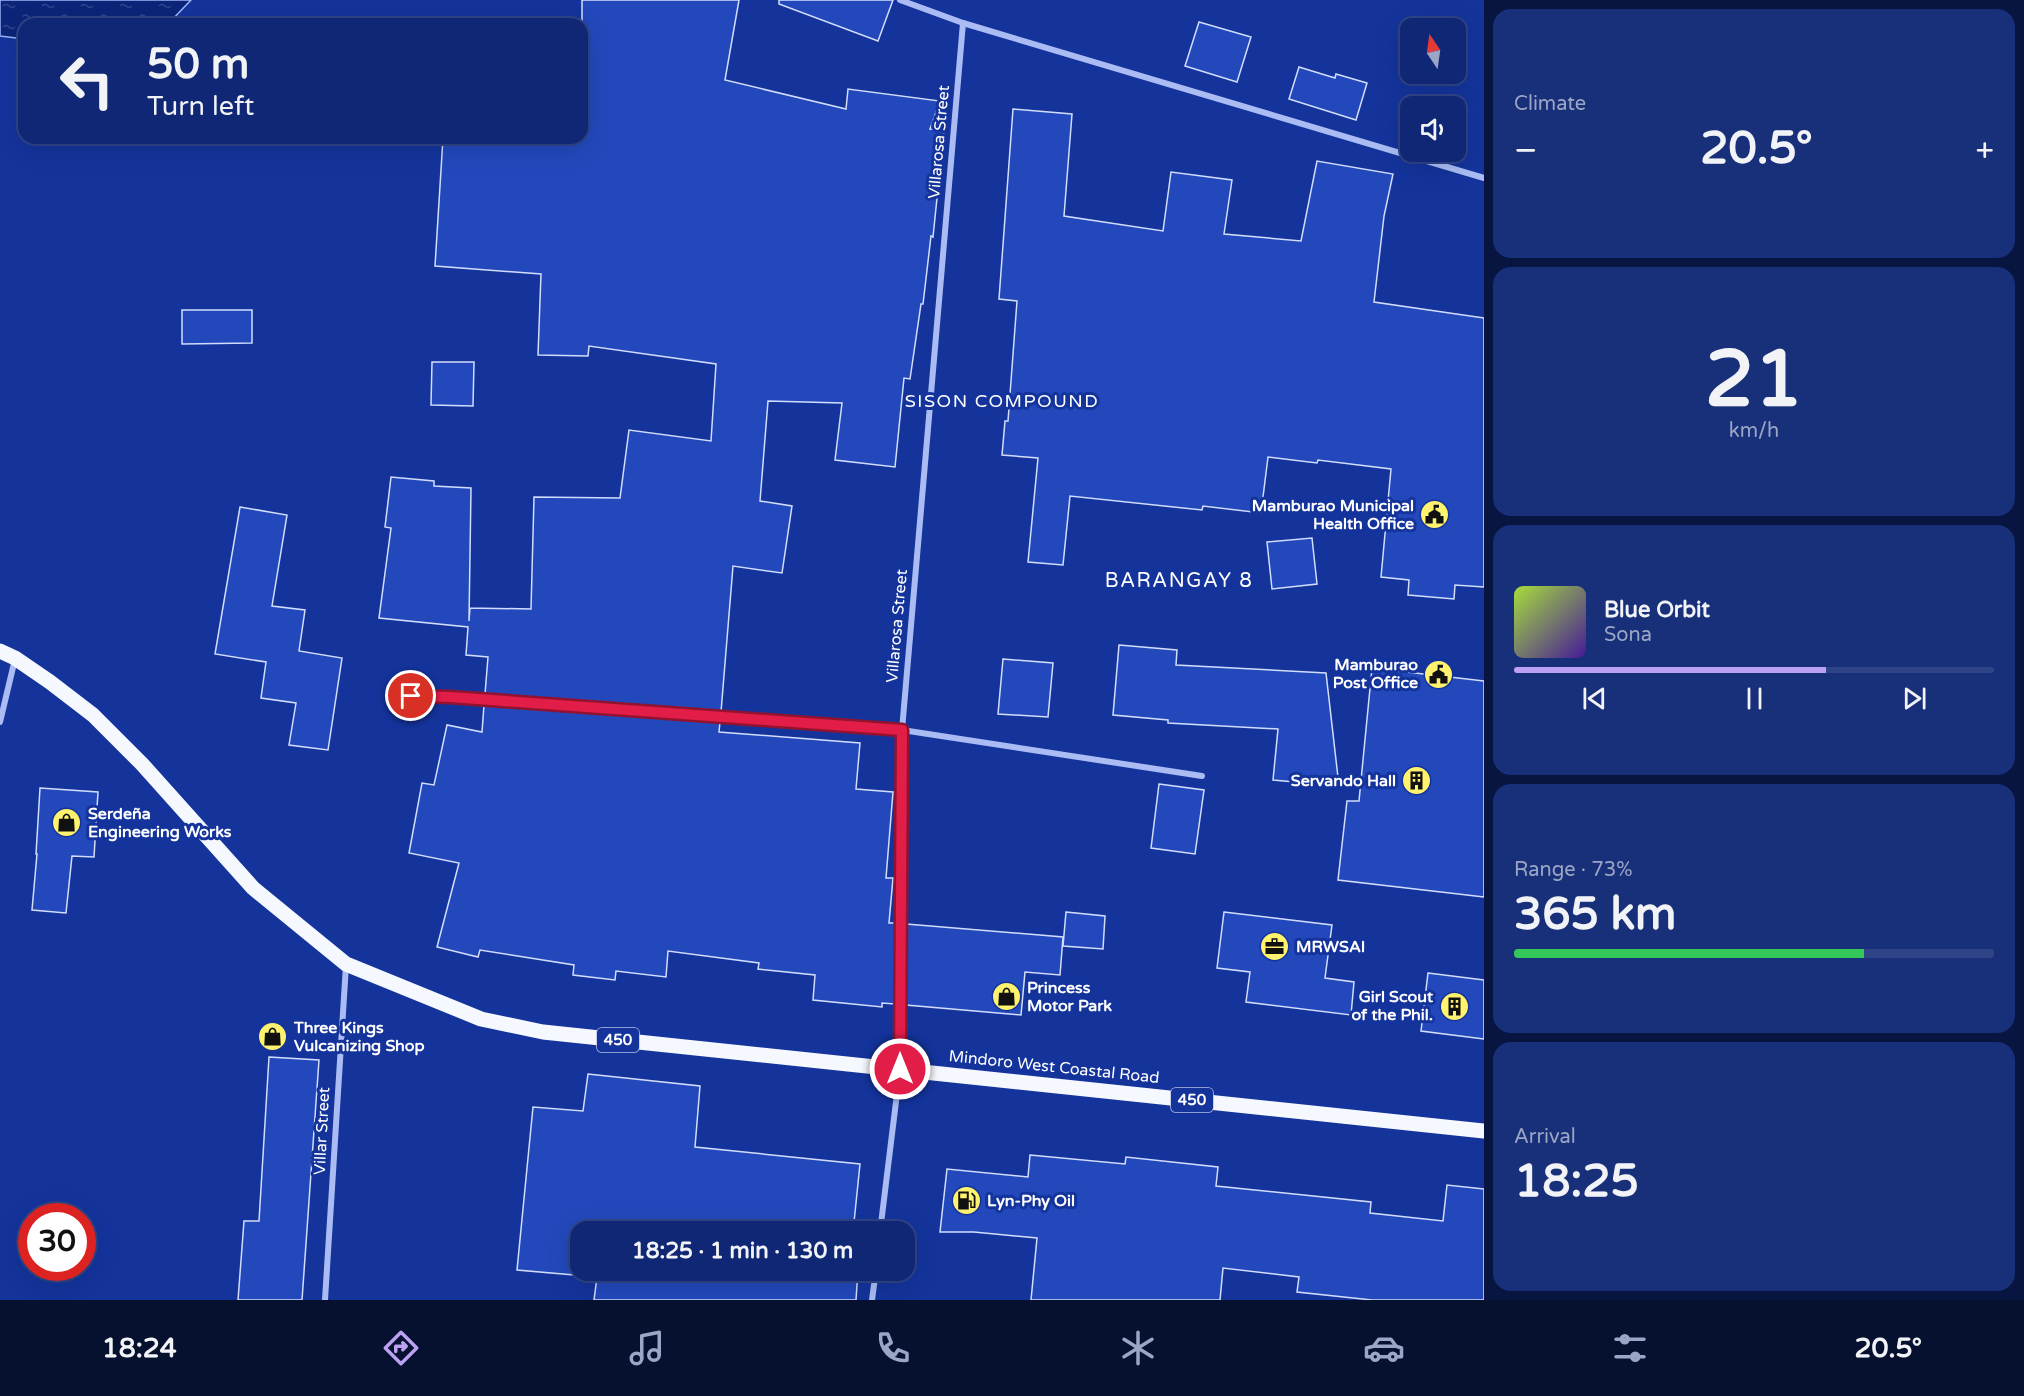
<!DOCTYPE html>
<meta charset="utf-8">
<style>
:root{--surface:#0f2775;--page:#182f7a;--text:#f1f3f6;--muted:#9ba5c5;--line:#2f4487;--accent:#bca0f2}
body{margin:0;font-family:"Varela Round",sans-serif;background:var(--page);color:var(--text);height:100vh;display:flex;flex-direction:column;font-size:22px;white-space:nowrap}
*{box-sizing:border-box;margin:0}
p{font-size:20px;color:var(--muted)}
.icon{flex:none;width:33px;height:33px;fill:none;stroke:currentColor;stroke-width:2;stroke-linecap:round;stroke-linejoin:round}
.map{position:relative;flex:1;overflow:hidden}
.details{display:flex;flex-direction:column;gap:9px;padding:9px;background:#081540;width:540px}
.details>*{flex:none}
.banner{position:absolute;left:18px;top:18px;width:570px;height:126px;border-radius:18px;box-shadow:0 6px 24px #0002,0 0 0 2px var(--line);background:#0f2775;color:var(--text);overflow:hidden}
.needle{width:39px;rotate:347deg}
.controls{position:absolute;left:1400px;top:18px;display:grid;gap:12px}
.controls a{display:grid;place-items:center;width:66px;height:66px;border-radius:12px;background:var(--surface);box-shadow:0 6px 24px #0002,0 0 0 2px var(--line);font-size:30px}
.speed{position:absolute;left:18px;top:1203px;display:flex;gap:12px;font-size:30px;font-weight:700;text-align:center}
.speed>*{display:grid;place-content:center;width:78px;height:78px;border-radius:50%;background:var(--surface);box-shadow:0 6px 24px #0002,0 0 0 2px var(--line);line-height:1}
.speed .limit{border:9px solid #d22;background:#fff;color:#111}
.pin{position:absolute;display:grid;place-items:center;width:51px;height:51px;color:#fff;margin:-26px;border:3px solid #fff;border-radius:50%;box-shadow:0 2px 6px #0007}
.me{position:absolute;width:66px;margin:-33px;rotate:0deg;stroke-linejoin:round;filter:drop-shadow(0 0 4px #0008)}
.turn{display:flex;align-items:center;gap:21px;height:126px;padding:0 30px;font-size:27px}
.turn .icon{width:78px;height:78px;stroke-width:2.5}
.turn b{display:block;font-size:42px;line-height:51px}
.big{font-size:45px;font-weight:800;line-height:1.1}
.details .widget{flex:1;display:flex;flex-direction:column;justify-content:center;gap:9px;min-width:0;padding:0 21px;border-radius:18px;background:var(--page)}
.details .dial{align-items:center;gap:0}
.dial b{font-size:78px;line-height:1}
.song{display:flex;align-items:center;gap:18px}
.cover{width:72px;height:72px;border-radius:9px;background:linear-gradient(135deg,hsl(80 70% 55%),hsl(260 70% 35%))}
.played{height:6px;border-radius:3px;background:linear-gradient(90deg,var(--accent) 65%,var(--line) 65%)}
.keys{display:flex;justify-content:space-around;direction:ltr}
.heat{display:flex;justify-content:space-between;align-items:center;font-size:33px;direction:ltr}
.charge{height:9px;border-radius:4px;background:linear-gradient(90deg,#34c759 73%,var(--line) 0)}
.trip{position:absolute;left:570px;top:1221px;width:345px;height:60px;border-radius:18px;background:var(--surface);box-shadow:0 6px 24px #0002,0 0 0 2px var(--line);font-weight:800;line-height:60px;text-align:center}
.tabs{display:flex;height:96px;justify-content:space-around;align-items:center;background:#06102f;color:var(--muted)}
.tabs .icon{width:42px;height:42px}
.tabs .active{color:var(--accent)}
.tabs b{font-size:27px;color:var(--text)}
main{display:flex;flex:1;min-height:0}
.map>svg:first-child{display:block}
.water{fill:url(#water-ripples);stroke:#9cb4f6;stroke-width:1.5}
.building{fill:#2248bb;stroke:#d2ddfd;stroke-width:1.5}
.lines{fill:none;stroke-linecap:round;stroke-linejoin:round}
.street{stroke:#aabcf3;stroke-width:6}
.primary{stroke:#f6f8ff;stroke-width:15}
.route-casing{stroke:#92132f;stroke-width:15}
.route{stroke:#e11d48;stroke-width:10}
.labels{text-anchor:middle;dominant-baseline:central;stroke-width:6;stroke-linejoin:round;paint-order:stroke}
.shield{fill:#14349c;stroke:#b8c2e1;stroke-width:1.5}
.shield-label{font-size:15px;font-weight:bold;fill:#fff}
.street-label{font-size:16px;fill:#fff;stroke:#14349c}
.poi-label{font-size:16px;font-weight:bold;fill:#fff;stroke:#14349c;text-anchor:start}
.neighbourhood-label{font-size:18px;letter-spacing:1.5px;fill:#fff;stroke:#14349c}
.quarter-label{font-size:20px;letter-spacing:1.5px;fill:#fff;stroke:#14349c}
</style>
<main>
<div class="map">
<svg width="1484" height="1300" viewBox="0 0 1484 1300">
<defs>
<pattern id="water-ripples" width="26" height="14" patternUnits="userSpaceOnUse" patternTransform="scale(1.5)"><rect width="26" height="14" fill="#0c2579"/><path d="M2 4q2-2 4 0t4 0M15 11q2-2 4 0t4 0" fill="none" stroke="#30468d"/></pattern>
</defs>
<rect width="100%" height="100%" fill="#14349c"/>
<!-- water -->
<polygon class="water" points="0,0 191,0 168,24 24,24 24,39 0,36"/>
<!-- building -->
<g class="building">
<polygon points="582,0 739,0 725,80 846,109 848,89 940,101 930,129 944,130 933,237 931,236 923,304 921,304 910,379 904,378 895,467 835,460 842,403 768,401 760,501 792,506 782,573 733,566 721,712 485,694 488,657 466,655 468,627 379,618 391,528 385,527 391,477 434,481 434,486 471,488 469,621 470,608 531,609 534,497 620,498 629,430 711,441 716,364 589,346 588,356 538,355 541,274 435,266 443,138 582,138"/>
<polygon points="779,0 893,0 878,41 779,4"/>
<polygon points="1199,22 1251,37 1237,82 1185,66"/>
<polygon points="1299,67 1335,78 1336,74 1367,83 1356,120 1289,99"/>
<polygon points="1013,109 1072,114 1064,216 1163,231 1171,172 1232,180 1224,234 1301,241 1317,161 1393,174 1384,216 1374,302 1484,318 1484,587 1455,585 1454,599 1408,595 1409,580 1381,577 1391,469 1318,460 1317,463 1268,457 1261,513 1203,506 1202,510 1070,496 1063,565 1028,562 1038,458 1002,455 1005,421 1008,421 1017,301 999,299"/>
<polygon points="182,310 252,310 252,343 182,344"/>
<polygon points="432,362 474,362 473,406 431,405"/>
<polygon points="240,507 287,515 272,606 305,610 299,651 342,658 328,750 289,745 296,703 261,698 266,662 215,654"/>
<polygon points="1312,538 1317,584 1272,589 1267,542"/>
<polygon points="1119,645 1177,650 1176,665 1326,673 1339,786 1273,780 1278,729 1168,723 1168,720 1113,715"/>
<polygon points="1003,659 1053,663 1048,717 998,714"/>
<polygon points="1372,668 1484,681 1484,897 1338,880 1347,801 1359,801"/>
<polygon points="484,705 720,722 719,732 860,743 856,789 893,792 886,878 893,878 889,923 896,923 895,1004 882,1003 882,1007 813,1000 815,975 758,969 759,963 668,951 666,977 616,971 615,980 573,975 574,965 480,950 478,957 437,947 459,863 409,853 422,783 434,785 447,725 482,732"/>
<polygon points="1159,784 1204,790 1195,854 1151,848"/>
<polygon points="40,788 98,792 94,857 72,856 66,913 32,910 37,854 36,854"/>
<polygon points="1066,912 1105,916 1103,949 1063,946"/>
<polygon points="1224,912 1332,925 1325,978 1354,982 1351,1015 1246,1002 1250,972 1217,968"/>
<polygon points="906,924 1063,937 1060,975 1025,972 1021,1015 906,1005"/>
<polygon points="1428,973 1484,980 1484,1039 1421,1031"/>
<polygon points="269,1057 319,1060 302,1300 238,1300 244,1221 259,1221"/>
<polygon points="588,1074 700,1086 695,1147 860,1164 853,1232 580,1232 580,1270 858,1270 856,1300 594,1300 597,1277 517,1270 533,1107 583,1111"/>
<polygon points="1030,1155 1125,1164 1126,1157 1218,1167 1216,1186 1371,1202 1370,1213 1443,1221 1447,1185 1484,1189 1484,1300 1372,1300 1297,1292 1299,1277 1223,1268 1220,1300 1031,1300 1037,1238 974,1232 940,1232 947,1169 1028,1177"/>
</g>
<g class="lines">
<!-- street -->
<g class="street">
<polyline points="900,0 963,23 1484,178"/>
<polyline points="411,696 450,697 902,730 1202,776"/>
<polyline points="0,722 15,659"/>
<polyline points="880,1232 900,1069 902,730 963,23"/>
<polyline points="325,1300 346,965"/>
<polyline points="872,1300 876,1270"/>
</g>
<!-- primary -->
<polyline class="primary" points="0,651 15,658 50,682 93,715 142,764 253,888 346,964 481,1019 543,1032 1484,1131"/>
</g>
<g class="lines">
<defs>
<polyline id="route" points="411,696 450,697 902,730 900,1069"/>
</defs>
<!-- route casing -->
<use href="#route" class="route-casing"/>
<!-- route -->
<use href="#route" class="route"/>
</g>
<!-- icons -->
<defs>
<symbol id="civic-disc" viewBox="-11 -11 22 22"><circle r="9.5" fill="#fff26c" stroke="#14349c"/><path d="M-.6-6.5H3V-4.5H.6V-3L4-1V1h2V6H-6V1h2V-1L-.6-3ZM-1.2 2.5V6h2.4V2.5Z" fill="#111"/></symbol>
<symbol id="building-disc" viewBox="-11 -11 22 22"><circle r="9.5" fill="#fff26c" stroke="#14349c"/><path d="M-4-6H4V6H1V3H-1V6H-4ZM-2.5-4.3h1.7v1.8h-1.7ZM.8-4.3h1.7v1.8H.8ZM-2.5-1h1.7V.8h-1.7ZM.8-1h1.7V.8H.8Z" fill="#111"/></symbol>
<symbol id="shop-disc" viewBox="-11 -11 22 22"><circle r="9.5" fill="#fff26c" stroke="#14349c"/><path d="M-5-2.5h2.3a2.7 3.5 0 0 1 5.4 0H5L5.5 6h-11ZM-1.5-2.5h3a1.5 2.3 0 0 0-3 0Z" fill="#111"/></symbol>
<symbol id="office-disc" viewBox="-11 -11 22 22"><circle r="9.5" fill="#fff26c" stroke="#14349c"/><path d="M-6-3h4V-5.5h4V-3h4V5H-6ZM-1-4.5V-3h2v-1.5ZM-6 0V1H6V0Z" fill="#111"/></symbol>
<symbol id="fuel-disc" viewBox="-11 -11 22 22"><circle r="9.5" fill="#fff26c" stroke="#14349c"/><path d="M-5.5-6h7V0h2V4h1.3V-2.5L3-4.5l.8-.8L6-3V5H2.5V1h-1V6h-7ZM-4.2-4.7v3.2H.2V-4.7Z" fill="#111"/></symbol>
</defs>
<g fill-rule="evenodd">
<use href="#civic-disc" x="1418" y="498" width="33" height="33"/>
<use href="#civic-disc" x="1422" y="658" width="33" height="33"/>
<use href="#building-disc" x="1400" y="764" width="33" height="33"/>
<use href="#shop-disc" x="50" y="806" width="33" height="33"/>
<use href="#office-disc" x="1258" y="930" width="33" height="33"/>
<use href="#shop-disc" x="990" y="980" width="33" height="33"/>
<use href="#building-disc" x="1438" y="990" width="33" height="33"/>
<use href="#shop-disc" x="256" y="1020" width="33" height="33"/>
<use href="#fuel-disc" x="950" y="1184" width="33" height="33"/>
</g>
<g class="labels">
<!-- shield labels -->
<g class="shield">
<rect x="597" y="1028" width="42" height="24" rx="4.5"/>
<rect x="1171" y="1088" width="42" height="24" rx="4.5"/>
</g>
<g class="shield-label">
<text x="618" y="1040">450</text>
<text x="1192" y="1100">450</text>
</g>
<!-- street labels -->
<g class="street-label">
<text transform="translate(939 142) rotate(-85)">Villarosa Street</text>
<text transform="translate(897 626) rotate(-85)">Villarosa Street</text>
<text transform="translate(1054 1067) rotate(6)">Mindoro West Coastal Road</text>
<text transform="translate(322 1131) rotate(-87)">Villar Street</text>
</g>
<!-- poi labels -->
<g class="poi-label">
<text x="1414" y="506" text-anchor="end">Mamburao Municipal<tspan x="1414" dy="18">Health Office</tspan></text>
<text x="1418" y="665" text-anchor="end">Mamburao<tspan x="1418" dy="18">Post Office</tspan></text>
<text x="1396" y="781" text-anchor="end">Servando Hall</text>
<text x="88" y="814">Serdeña<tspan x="88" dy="18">Engineering Works</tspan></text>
<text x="1296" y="947">MRWSAI</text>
<text x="1027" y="988">Princess<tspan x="1027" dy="18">Motor Park</tspan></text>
<text x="1433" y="997" text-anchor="end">Girl Scout<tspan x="1433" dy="18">of the Phil.</tspan></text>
<text x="294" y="1028">Three Kings<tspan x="294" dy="18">Vulcanizing Shop</tspan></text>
<text x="987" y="1201">Lyn-Phy Oil</text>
</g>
<!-- neighbourhood labels -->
<g class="neighbourhood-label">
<text x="1002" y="401">SISON COMPOUND</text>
</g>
<!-- quarter labels -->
<g class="quarter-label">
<text x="1179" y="581">BARANGAY 8</text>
</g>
</g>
</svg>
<div class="controls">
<a><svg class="needle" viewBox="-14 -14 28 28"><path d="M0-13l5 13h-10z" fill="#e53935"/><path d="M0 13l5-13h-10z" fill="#9ba5c5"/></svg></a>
<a><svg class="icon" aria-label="sound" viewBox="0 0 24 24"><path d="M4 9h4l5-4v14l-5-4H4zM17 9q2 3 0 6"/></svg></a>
</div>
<div class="speed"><div class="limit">30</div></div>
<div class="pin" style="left:411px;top:696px;background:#d93025"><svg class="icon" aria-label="arrive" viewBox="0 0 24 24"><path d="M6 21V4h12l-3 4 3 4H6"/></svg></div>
<svg class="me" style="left:900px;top:1069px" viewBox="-20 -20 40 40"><circle r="17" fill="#e11d48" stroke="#fff" stroke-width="3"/><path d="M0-11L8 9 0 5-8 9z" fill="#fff"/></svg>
<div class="trip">18:25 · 1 min · 130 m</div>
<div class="banner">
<div class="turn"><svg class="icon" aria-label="left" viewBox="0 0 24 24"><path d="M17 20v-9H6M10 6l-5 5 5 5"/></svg><div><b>50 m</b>Turn left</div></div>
</div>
</div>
<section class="details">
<div class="widget"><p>Climate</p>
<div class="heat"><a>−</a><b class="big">20.5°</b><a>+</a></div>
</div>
<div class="widget dial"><b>21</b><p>km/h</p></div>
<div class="widget">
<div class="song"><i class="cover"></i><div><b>Blue Orbit</b><p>Sona</p></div></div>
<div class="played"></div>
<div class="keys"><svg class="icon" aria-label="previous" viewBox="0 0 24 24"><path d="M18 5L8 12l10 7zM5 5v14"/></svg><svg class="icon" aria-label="pause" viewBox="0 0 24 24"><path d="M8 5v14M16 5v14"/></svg><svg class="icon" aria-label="next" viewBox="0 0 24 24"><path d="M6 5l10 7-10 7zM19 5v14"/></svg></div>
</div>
<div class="widget"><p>Range · 73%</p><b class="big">365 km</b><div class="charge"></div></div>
<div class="widget"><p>Arrival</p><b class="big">18:25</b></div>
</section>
</main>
<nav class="tabs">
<b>18:24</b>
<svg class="icon active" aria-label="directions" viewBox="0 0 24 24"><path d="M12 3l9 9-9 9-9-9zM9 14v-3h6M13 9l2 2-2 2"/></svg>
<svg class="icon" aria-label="music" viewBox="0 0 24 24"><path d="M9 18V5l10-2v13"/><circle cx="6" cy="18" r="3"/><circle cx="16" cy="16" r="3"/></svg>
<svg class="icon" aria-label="phone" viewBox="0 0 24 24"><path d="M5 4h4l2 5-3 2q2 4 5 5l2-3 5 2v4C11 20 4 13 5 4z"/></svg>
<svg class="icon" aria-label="climate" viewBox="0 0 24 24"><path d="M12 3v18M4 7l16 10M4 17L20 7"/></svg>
<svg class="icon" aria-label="car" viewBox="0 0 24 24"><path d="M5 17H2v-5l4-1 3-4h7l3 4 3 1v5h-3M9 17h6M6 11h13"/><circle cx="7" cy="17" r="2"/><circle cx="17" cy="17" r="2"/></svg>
<svg class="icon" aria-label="filters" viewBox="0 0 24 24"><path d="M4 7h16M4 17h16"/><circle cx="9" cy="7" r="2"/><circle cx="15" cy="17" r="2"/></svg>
<b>20.5°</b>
</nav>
